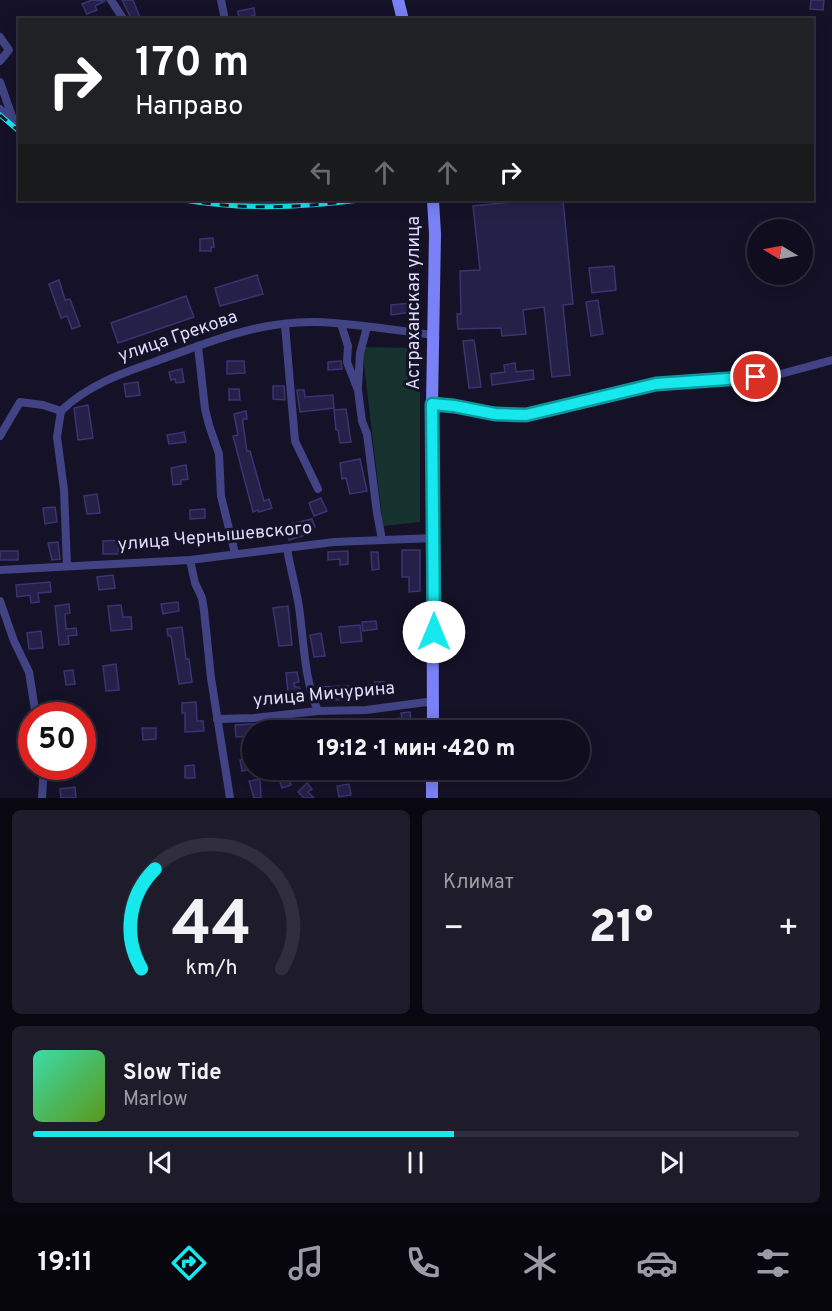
<!DOCTYPE html>
<html lang="ru">
<meta charset="utf-8">
<style>
:root{--surface:#100e1e;--page:#1e1c2b;--text:#f1f3f6;--muted:#9c9ca4;--line:#302e3c;--accent:#16e8ee}
body{margin:0;font-family:Overpass,sans-serif;background:var(--page);color:var(--text);height:100vh;display:flex;flex-direction:column;font-size:22px;white-space:nowrap}
*{box-sizing:border-box;margin:0}
p{font-size:20px;color:var(--muted)}
.icon{flex:none;width:33px;height:33px;fill:none;stroke:currentColor;stroke-width:2;stroke-linecap:round;stroke-linejoin:round}
.map{position:relative;height:798px;overflow:hidden}
.details{display:flex;flex-direction:column;gap:12px;padding:12px;background:#090810;flex:1}
.details>*{flex:none}
.top-card{position:absolute;left:18px;top:18px;width:796px;height:183px;border-radius:0px;box-shadow:0 3px 15px #0003,0 0 0 2px var(--line);background:#202124;color:#fff;overflow:hidden}
.needle{width:39px;rotate:280deg}
.tools{position:absolute;left:747px;top:219px;display:grid;gap:12px}
.tools a{display:grid;place-items:center;width:66px;height:66px;border-radius:50%;background:var(--surface);box-shadow:0 3px 15px #0003,0 0 0 2px var(--line);font-size:30px}
.speed{position:absolute;left:18px;top:702px;display:flex;gap:12px;font-size:30px;font-weight:700;text-align:center}
.speed>*{display:grid;place-content:center;width:78px;height:78px;border-radius:50%;background:var(--surface);box-shadow:0 3px 15px #0003,0 0 0 2px var(--line);line-height:1}
.speed .limit{border:9px solid #d22;background:#fff;color:#111}
.pin{position:absolute;display:grid;place-items:center;width:51px;height:51px;color:#fff;margin:-26px;border:3px solid #fff;border-radius:50%;box-shadow:0 2px 6px #0007}
.me{position:absolute;width:66px;margin:-33px;rotate:0deg;stroke-linejoin:round;filter:drop-shadow(0 0 4px #0008)}
.turn{display:flex;align-items:center;gap:21px;height:126px;padding:0 18px;font-size:27px}
.turn .icon{width:78px;height:78px;stroke-width:2.5}
.turn b{display:block;font-size:42px;line-height:51px}
.lanes{display:flex;align-items:center;height:57px;padding:0 18px;background:#0003;justify-content:center;gap:30px;direction:ltr}
.lanes .off{opacity:.35}
.big{font-size:45px;font-weight:800;line-height:1.1}
.details .card{flex:1;display:flex;flex-direction:column;justify-content:center;gap:9px;min-width:0;padding:0 21px;border-radius:9px;background:var(--page)}
.details .dial{align-items:center;gap:0}
.dial svg{height:156px;overflow:visible;fill:none;stroke:var(--line);stroke-width:7;stroke-linecap:round;text-anchor:middle}
.dial text{fill:var(--text);stroke:none}
.song{display:flex;align-items:center;gap:18px}
.cover{width:72px;height:72px;border-radius:9px;background:linear-gradient(135deg,hsl(160 70% 55%),hsl(90 70% 35%))}
.played{height:6px;border-radius:3px;background:linear-gradient(90deg,var(--accent) 55%,var(--line) 55%)}
.keys{display:flex;justify-content:space-around;direction:ltr}
.heat{display:flex;justify-content:space-between;align-items:center;font-size:33px;direction:ltr}
.details .tiles{flex:1;display:grid;gap:12px;grid-template-columns:1fr 1fr}
.card:last-child{grid-column:span 2}
.trip{position:absolute;left:242px;top:720px;width:348px;height:60px;border-radius:30px;background:var(--surface);box-shadow:0 3px 15px #0003,0 0 0 2px var(--line);font-weight:800;line-height:60px;text-align:center}
.tab-bar{display:flex;height:96px;justify-content:space-around;align-items:center;background:#06060c;color:var(--muted)}
.tab-bar .icon{width:42px;height:42px}
.tab-bar .on{color:var(--accent)}
.tab-bar b{font-size:27px;color:var(--text)}
.map>svg:first-child{display:block}
.green{fill:#16322f}
.building{fill:#252048;stroke:#3b3372;stroke-width:1.5}
.lines{fill:none;stroke-linecap:round;stroke-linejoin:round}
.street{stroke:#414384;stroke-width:8}
.secondary{stroke:#7a80f5;stroke-width:12}
.rail-casing{stroke:#16e8ee;stroke-width:5}
.rail{stroke:#151228;stroke-width:3;stroke-dasharray:9;stroke-linecap:butt}
.route-casing{stroke:#0e979b;stroke-width:15}
.route{stroke:#16e8ee;stroke-width:10}
.labels{text-anchor:middle;dominant-baseline:central;stroke-width:6;stroke-linejoin:round;paint-order:stroke}
.street-label{font-size:18px;fill:#dedcfc;stroke:#151228}
</style>
<div class="map">
<svg width="832" height="798" viewBox="0 0 832 798">
<rect width="100%" height="100%" fill="#151228"/>
<!-- green -->
<polygon class="green" points="362,347 420,348 420,522 383,526"/>
<!-- building -->
<g class="building">
<polygon points="92,0 105,1 95,6 97,10 87,14 82,4"/>
<polygon points="122,0 133,0 141,20 132,20"/>
<polygon points="811,0 824,0 823,10 810,9"/>
<polygon points="254,8 255,15 251,16 252,20 239,20 238,11"/>
<polygon points="533,200 563,200 573,304 563,305 570,375 552,377 544,307 523,310 526,334 502,336 501,328 458,329 457,314 461,314 460,271 480,270 473,206"/>
<polygon points="213,238 214,247 211,247 211,251 200,251 200,239"/>
<polygon points="614,266 616,290 592,293 589,268"/>
<polygon points="257,275 263,294 220,306 215,288"/>
<polygon points="59,280 65,300 70,299 80,326 72,329 67,316 61,318 49,284"/>
<polygon points="186,296 194,317 118,343 111,323"/>
<polygon points="598,300 603,334 591,336 586,302"/>
<polygon points="411,303 411,312 391,315 391,305"/>
<polygon points="474,340 481,387 469,388 463,341"/>
<polygon points="227,361 244,361 245,373 227,374"/>
<polygon points="341,361 342,369 328,370 328,362"/>
<polygon points="515,363 516,372 533,370 534,379 492,385 491,374 505,372 504,365"/>
<polygon points="182,369 184,382 176,383 175,379 171,380 169,372"/>
<polygon points="138,382 140,395 126,397 124,384"/>
<polygon points="273,386 284,386 285,400 273,399"/>
<polygon points="229,389 239,389 240,400 229,400"/>
<polygon points="297,390 304,390 305,397 333,395 334,408 300,412"/>
<polygon points="88,405 93,438 78,440 74,408"/>
<polygon points="346,409 351,442 340,443 338,430 336,430 334,410"/>
<polygon points="246,411 247,419 243,419 243,424 247,451 250,451 264,501 269,499 272,508 259,512 258,510 253,512 233,436 238,435 234,414"/>
<polygon points="184,432 186,442 169,444 167,435"/>
<polygon points="360,459 367,491 350,494 346,478 342,479 340,463"/>
<polygon points="186,465 188,479 181,480 181,484 173,485 171,468"/>
<polygon points="97,494 100,513 87,514 84,496"/>
<polygon points="321,498 327,511 314,516 309,503"/>
<polygon points="55,507 57,522 45,524 43,508"/>
<polygon points="205,509 205,518 190,519 190,510"/>
<polygon points="312,519 315,527 310,528 312,533 289,540 286,525"/>
<polygon points="122,540 122,548 118,548 119,554 103,554 103,541"/>
<polygon points="58,542 60,559 52,560 48,543"/>
<polygon points="402,550 420,550 420,591 409,592 409,577 402,577"/>
<rect x="0" y="551" width="18" height="9"/>
<polygon points="348,551 348,564 340,565 340,559 328,560 328,552"/>
<polygon points="371,552 378,552 379,569 372,570"/>
<polygon points="113,575 115,588 99,590 97,577"/>
<polygon points="50,582 51,592 38,593 39,602 31,603 30,595 17,597 16,585"/>
<polygon points="178,602 179,611 163,614 161,604"/>
<polygon points="69,604 70,613 65,614 66,629 76,628 77,635 68,636 69,644 59,645 55,606"/>
<polygon points="121,605 123,617 131,617 132,629 111,631 108,606"/>
<polygon points="288,606 292,645 279,646 273,608"/>
<polygon points="376,621 377,629 363,631 362,622"/>
<polygon points="360,625 362,641 341,643 339,627"/>
<polygon points="182,627 186,659 189,659 192,682 179,684 171,636 168,636 167,629"/>
<polygon points="41,631 43,648 29,649 27,633"/>
<polygon points="321,633 325,656 314,657 310,635"/>
<polygon points="116,664 119,690 106,691 103,666"/>
<polygon points="73,670 75,684 66,685 64,671"/>
<polygon points="297,672 299,682 294,683 295,687 299,687 301,691 302,703 263,706 262,696 288,693 286,673"/>
<polygon points="375,682 384,682 385,695 376,696"/>
<polygon points="349,686 350,699 321,701 318,687"/>
<polygon points="196,702 197,721 203,721 204,731 185,732 185,713 182,713 182,703"/>
<polygon points="410,712 412,730 388,730 386,720 402,718 401,713"/>
<polygon points="271,723 272,730 251,730 251,736 236,737 235,725"/>
<polygon points="142,728 156,728 156,739 143,740"/>
<polygon points="252,757 252,769 242,771 240,760"/>
<polygon points="194,765 195,778 185,778 185,766"/>
<polygon points="286,770 291,785 282,788 277,773"/>
<polygon points="260,779 261,798 254,798 249,781"/>
<polygon points="307,783 312,789 308,792 314,798 304,798 298,792"/>
<polygon points="349,784 351,795 339,797 337,786"/>
<polygon points="75,787 76,798 61,798 60,789"/>
</g>
<g class="lines">
<!-- street -->
<g class="street">
<polyline points="111,0 124,20"/>
<polyline points="221,0 225,20"/>
<polyline points="0,37 9,50 0,61"/>
<polyline points="0,82 13,119"/>
<polyline points="0,109 20,125"/>
<polyline points="234,200 252,201 300,200"/>
<polyline points="341,324 348,346 347,362 358,390 362,421 367,434 377,513 382,540"/>
<polyline points="285,325 295,441 318,489"/>
<polyline points="198,346 205,409 209,425 219,454 221,496 235,553"/>
<polyline points="358,387 360,353 367,327"/>
<polyline points="432,404 454,406 495,414 526,415 656,384 777,375 832,360"/>
<path d="M61,411C88,385 122,373 157,361C208,342 259,321 315,322C354,323 394,330 433,335"/>
<polyline points="61,411 57,437 64,490 67,566"/>
<polyline points="0,436 20,402 43,405 61,411"/>
<path d="M287,548C290,568 296,587 299,607C304,642 304,679 318,711"/>
<polyline points="190,560 195,583 202,598 204,610 211,678 230,798"/>
<polyline points="0,570 190,560 334,542 434,538"/>
<polyline points="0,601 14,641 29,672 36,716"/>
<polyline points="217,719 254,718 318,711 366,710 434,701"/>
<polyline points="42,798 44,766"/>
</g>
<!-- secondary -->
<g class="secondary">
<polyline points="398,0 403,20"/>
<polyline points="433,200 435,234 432,404 433,730"/>
<polyline points="432,798 432,770"/>
</g>
<defs>
<g id="rail">
<polyline points="0,115 20,132"/>
<path d="M184,200C242,210 300,208 359,200"/>
</g>
</defs>
<!-- rail casing -->
<use href="#rail" class="rail-casing"/>
<!-- rail -->
<use href="#rail" class="rail"/>
</g>
<g class="lines">
<defs>
<polyline id="route" points="434,632 432,404 454,406 495,414 526,415 656,384 756,377"/>
</defs>
<!-- route casing -->
<use href="#route" class="route-casing"/>
<!-- route -->
<use href="#route" class="route"/>
</g>
<g class="labels">
<!-- street labels -->
<g class="street-label">
<text transform="translate(414 303) rotate(-90)">Астраханская улица</text>
<text transform="translate(178 337) rotate(-19)">улица Грекова</text>
<text transform="translate(215 537) rotate(-5)">улица Чернышевского</text>
<text transform="translate(324 695) rotate(-5)">улица Мичурина</text>
</g>
</g>
</svg>
<div class="tools">
<a><svg class="needle" viewBox="-14 -14 28 28"><path d="M0-13l5 13h-10z" fill="#e53935"/><path d="M0 13l5-13h-10z" fill="#9c9ca4"/></svg></a>
</div>
<div class="speed"><div class="limit">50</div></div>
<div class="pin" style="left:756px;top:377px;background:#d93025"><svg class="icon" aria-label="arrive" viewBox="0 0 24 24"><path d="M6 21V4h12l-3 4 3 4H6"/></svg></div>
<svg class="me" style="left:434px;top:632px" viewBox="-20 -20 40 40"><circle r="19" fill="#fff"/><path d="M0-13L10 11 0 6-10 11z" fill="#16e8ee"/></svg>
<div class="trip">19:12 · 1 мин · 420 m</div>
<div class="top-card">
<div class="turn"><svg class="icon" aria-label="right" viewBox="0 0 24 24"><path d="M7 20v-9h11M14 6l5 5-5 5"/></svg><div><b>170 m</b>Направо</div></div>
<div class="lanes"><svg class="icon off" aria-label="left" viewBox="0 0 24 24"><path d="M17 20v-9H6M10 6l-5 5 5 5"/></svg><svg class="icon off" aria-label="ahead" viewBox="0 0 24 24"><path d="M12 20V5M6 11l6-6 6 6"/></svg><svg class="icon off" aria-label="ahead" viewBox="0 0 24 24"><path d="M12 20V5M6 11l6-6 6 6"/></svg><svg class="icon" aria-label="right" viewBox="0 0 24 24"><path d="M7 20v-9h11M14 6l5 5-5 5"/></svg></div>
</div>
</div>
<section class="details">
<div class="tiles">
<div class="card dial"><svg viewBox="0 0 100 80">
<path d="M14 69A42 42 0 1 1 86 69"/>
<path d="M14 69A42 42 0 0 1 21 18" stroke="#16e8ee"/>
<text x="50" y="56" font-size="32" font-weight="700">44</text>
<text x="50" y="72" font-size="11">km/h</text>
</svg></div>
<div class="card"><p>Климат</p>
<div class="heat"><a>−</a><b class="big">21°</b><a>+</a></div>
</div>
<div class="card">
<div class="song"><i class="cover"></i><div><b>Slow Tide</b><p>Marlow</p></div></div>
<div class="played"></div>
<div class="keys"><svg class="icon" aria-label="previous" viewBox="0 0 24 24"><path d="M18 5L8 12l10 7zM5 5v14"/></svg><svg class="icon" aria-label="pause" viewBox="0 0 24 24"><path d="M8 5v14M16 5v14"/></svg><svg class="icon" aria-label="next" viewBox="0 0 24 24"><path d="M6 5l10 7-10 7zM19 5v14"/></svg></div>
</div>
</div>
</section>
<nav class="tab-bar">
<b>19:11</b>
<svg class="icon on" aria-label="directions" viewBox="0 0 24 24"><path d="M12 3l9 9-9 9-9-9zM9 14v-3h6M13 9l2 2-2 2"/></svg>
<svg class="icon" aria-label="music" viewBox="0 0 24 24"><path d="M9 18V5l10-2v13"/><circle cx="6" cy="18" r="3"/><circle cx="16" cy="16" r="3"/></svg>
<svg class="icon" aria-label="phone" viewBox="0 0 24 24"><path d="M5 4h4l2 5-3 2q2 4 5 5l2-3 5 2v4C11 20 4 13 5 4z"/></svg>
<svg class="icon" aria-label="climate" viewBox="0 0 24 24"><path d="M12 3v18M4 7l16 10M4 17L20 7"/></svg>
<svg class="icon" aria-label="car" viewBox="0 0 24 24"><path d="M5 17H2v-5l4-1 3-4h7l3 4 3 1v5h-3M9 17h6M6 11h13"/><circle cx="7" cy="17" r="2"/><circle cx="17" cy="17" r="2"/></svg>
<svg class="icon" aria-label="filters" viewBox="0 0 24 24"><path d="M4 7h16M4 17h16"/><circle cx="9" cy="7" r="2"/><circle cx="15" cy="17" r="2"/></svg>
</nav>
